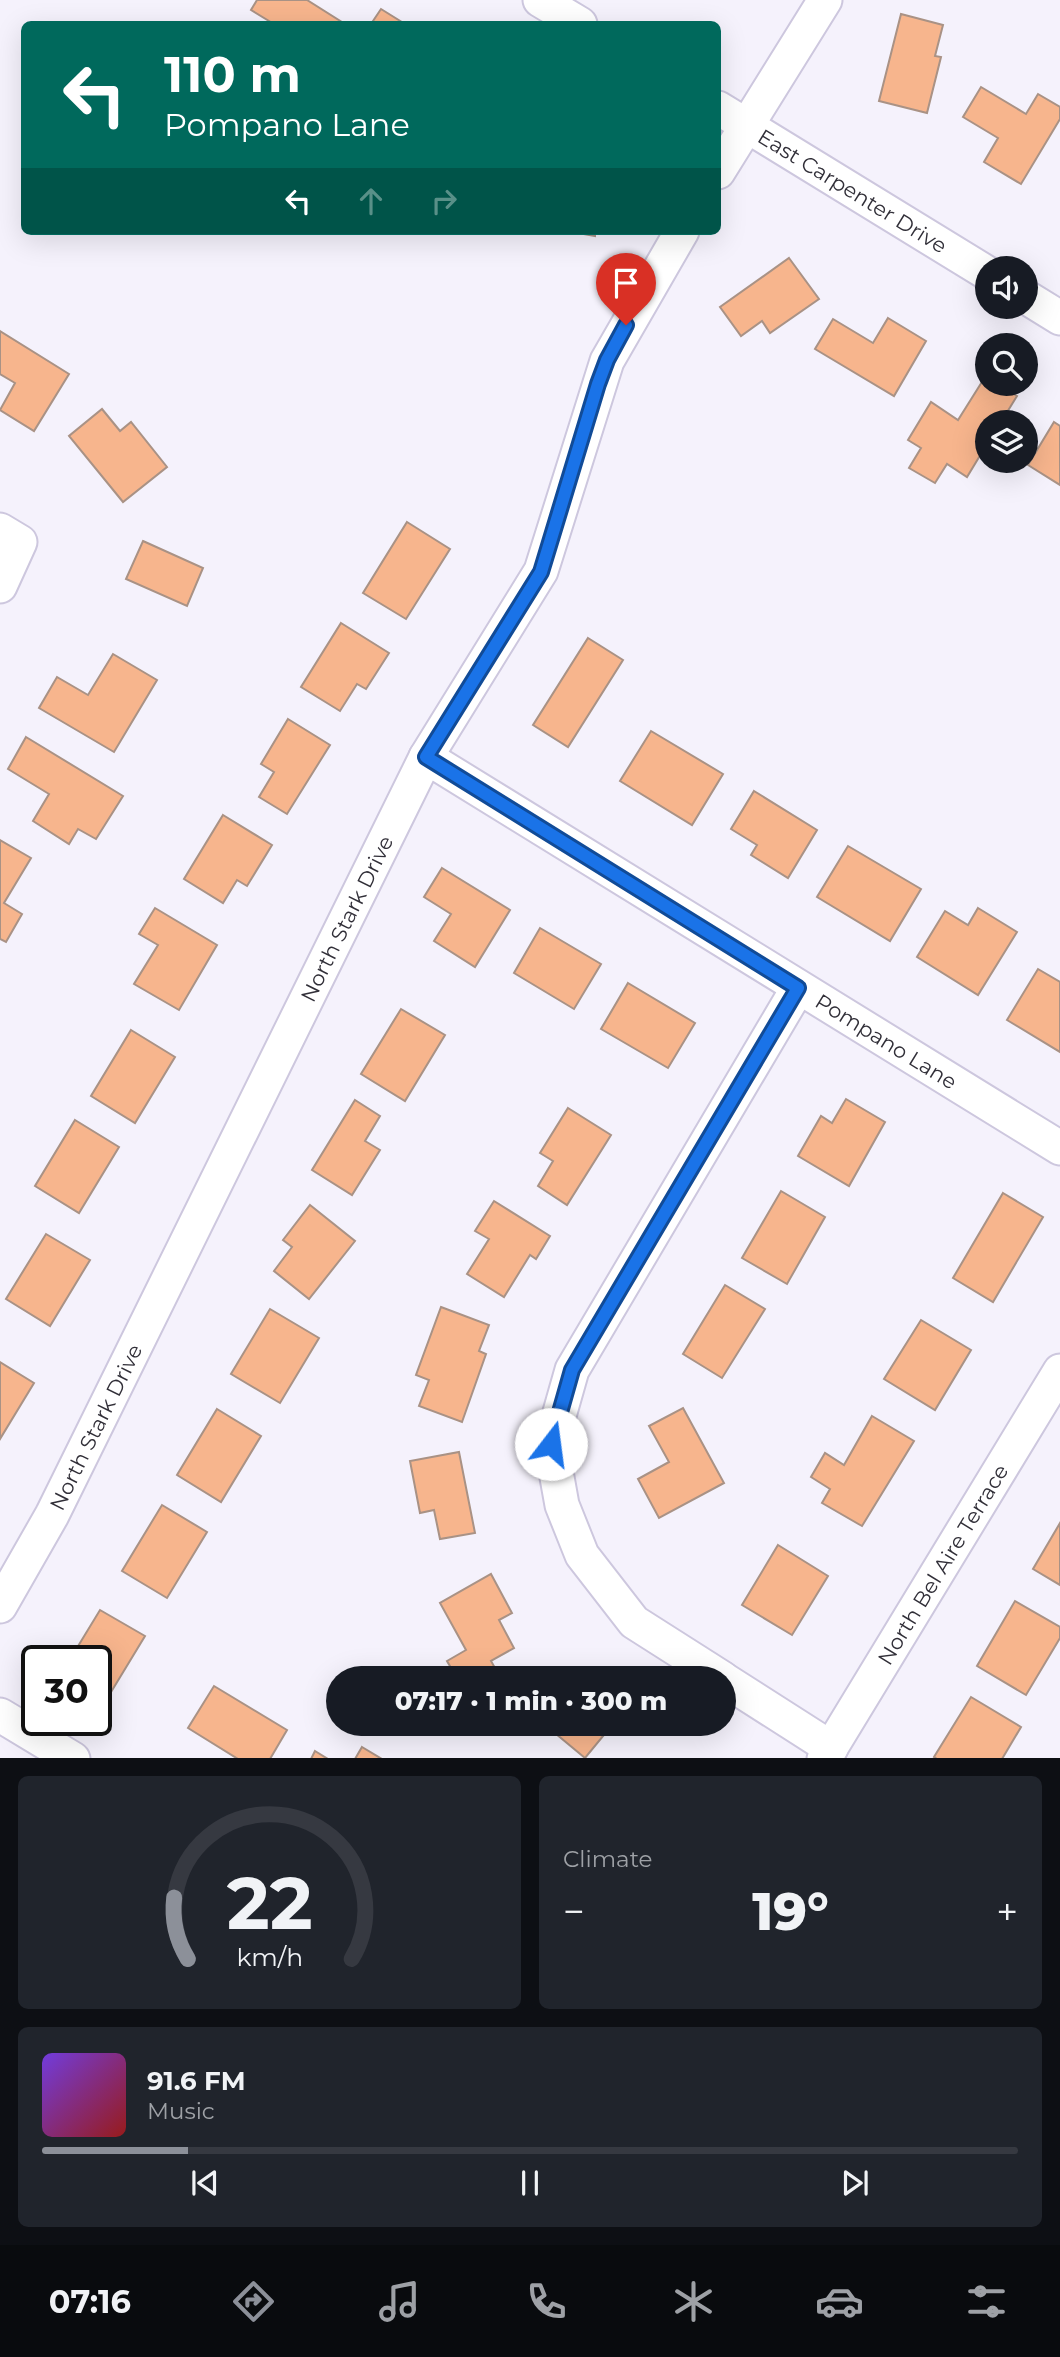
<!DOCTYPE html>
<meta charset="utf-8">
<style>
:root{--surface:#171b24;--page:#20242c;--text:#f1f3f6;--muted:#9ea1a6;--line:#363941;--accent:#8c9099}
body{margin:0;font-family:Montserrat,sans-serif;background:var(--page);color:var(--text);height:100vh;display:flex;flex-direction:column;font-size:26px;white-space:nowrap}
*{box-sizing:border-box;margin:0}
p{font-size:23px;color:var(--muted)}
.icon{flex:none;width:38px;height:38px;fill:none;stroke:currentColor;stroke-width:2;stroke-linecap:round;stroke-linejoin:round}
.map{position:relative;height:1758px;overflow:hidden}
.drawer{display:flex;flex-direction:column;gap:18px;padding:18px;background:#0d0f14;flex:1}
.drawer>*{flex:none}
.hud{position:absolute;left:21px;top:21px;width:700px;height:214px;border-radius:10px;box-shadow:0 7px 28px #0002;background:#00695c;color:#fff;overflow:hidden}
.fabs{position:absolute;left:975px;top:256px;display:grid;gap:14px}
.fabs a{display:grid;place-items:center;width:63px;height:63px;border-radius:50%;background:var(--surface);box-shadow:0 7px 28px #0002;font-size:35px}
.speed{position:absolute;left:21px;top:1645px;display:flex;gap:14px;font-size:35px;font-weight:700;text-align:center}
.speed>*{display:grid;place-content:center;width:91px;height:91px;border-radius:50%;background:var(--surface);box-shadow:0 7px 28px #0002;line-height:1}
.speed .limit{border:4px solid #111;border-radius:10px;background:#fff;color:#111}
.pin{position:absolute;display:grid;place-items:center;width:60px;height:60px;color:#fff;margin:-72px -30px;border-radius:50% 50% 50% 0;rotate:-45deg;box-shadow:0 0 7px #0007}
.pin .icon{rotate:45deg}
.me{position:absolute;width:77px;margin:-38px;rotate:15deg;stroke-linejoin:round;filter:drop-shadow(0 0 5px #0008)}
.turn{display:flex;align-items:center;gap:24px;height:147px;padding:0 28px;font-size:32px}
.turn .icon{width:91px;height:91px;stroke-width:2.5}
.turn b{display:block;font-size:49px;line-height:60px}
.lanes{display:flex;align-items:center;height:66px;padding:0 28px;background:#0003;justify-content:center;gap:35px;direction:ltr}
.lanes .off{opacity:.35}
.big{font-size:52px;font-weight:800;line-height:1.1}
.drawer .tile{flex:1;display:flex;flex-direction:column;justify-content:center;gap:10px;min-width:0;padding:0 24px;border-radius:10px;background:var(--page)}
.drawer .dial{align-items:center;gap:0}
.dial svg{height:182px;overflow:visible;fill:none;stroke:var(--line);stroke-width:7;stroke-linecap:round;text-anchor:middle}
.dial text{fill:var(--text);stroke:none}
.song{display:flex;align-items:center;gap:21px}
.cover{width:84px;height:84px;border-radius:10px;background:linear-gradient(135deg,hsl(260 70% 55%),hsl(0 70% 35%))}
.played{height:7px;border-radius:4px;background:linear-gradient(90deg,var(--accent) 15%,var(--line) 15%)}
.keys{display:flex;justify-content:space-around;direction:ltr}
.heat{display:flex;justify-content:space-between;align-items:center;font-size:38px;direction:ltr}
.drawer .tiles{flex:1;display:grid;gap:18px;grid-template-columns:1fr 1fr}
.tile:last-child{grid-column:span 2}
.trip{position:absolute;left:326px;top:1666px;width:410px;height:70px;border-radius:35px;background:var(--surface);box-shadow:0 7px 28px #0002;font-weight:800;line-height:70px;text-align:center}
.tab-bar{display:flex;height:112px;justify-content:space-around;align-items:center;background:#090b0e;color:var(--muted)}
.tab-bar .icon{width:49px;height:49px}
.tab-bar .active{color:var(--accent)}
.tab-bar b{font-size:32px;color:var(--text)}
.map>svg:first-child{display:block}
.building{fill:#f7b58d;stroke:#a99285;stroke-width:2}
.lines{fill:none;stroke-linecap:round;stroke-linejoin:round}
.minor-casing{stroke:#cdc7de;stroke-width:37}
.minor{stroke:#fff;stroke-width:33}
.route-casing{stroke:#114b97;stroke-width:18}
.route{stroke:#1a73e8;stroke-width:12}
.labels{text-anchor:middle;dominant-baseline:central;stroke-width:5;stroke-linejoin:round;paint-order:stroke}
.street-label{font-size:21px;fill:#312f38;stroke:#f5f2fc}
</style>
<div class="map">
<svg width="1060" height="1759" viewBox="0 0 1060 1759">
<rect width="100%" height="100%" fill="#f5f2fc"/>
<!-- building -->
<g class="building">
<polygon points="257,0 307,0 345,24 274,24 251,10"/>
<polygon points="381,9 405,24 371,24"/>
<polygon points="901,14 943,25 935,56 941,57 927,113 879,101"/>
<polygon points="981,87 1026,114 1038,94 1060,107 1060,119 1021,184 984,162 998,138 963,117"/>
<polygon points="567,231 595,231 595,236"/>
<polygon points="789,258 819,299 770,333 762,321 741,336 720,307"/>
<polygon points="888,318 926,341 894,396 815,349 833,319 873,343"/>
<polygon points="0,331 69,374 34,431 0,410 15,383 0,374"/>
<polygon points="985,377 987,383 995,383 1017,396 1001,422 987,422 987,444 967,477 947,464 935,483 909,468 921,448 908,440 931,402 958,420"/>
<polygon points="102,409 120,431 131,422 167,467 123,502 69,436"/>
<polygon points="1054,422 1060,426 1060,485 1028,465"/>
<polygon points="407,522 450,549 406,619 363,593"/>
<polygon points="143,541 203,568 187,606 126,579"/>
<polygon points="341,623 389,653 366,689 357,684 340,711 301,687"/>
<polygon points="588,638 623,660 568,747 533,725"/>
<polygon points="113,654 157,680 114,752 39,708 57,677 88,695"/>
<polygon points="288,719 330,745 287,814 259,797 274,772 261,764"/>
<polygon points="651,731 723,774 692,825 620,781"/>
<polygon points="26,737 123,796 96,839 78,829 69,844 33,821 49,794 8,769"/>
<polygon points="754,791 817,830 788,878 751,855 757,845 731,829"/>
<polygon points="223,815 272,845 247,886 237,880 223,903 184,879"/>
<polygon points="0,840 31,858 4,903 22,914 6,942 0,939"/>
<polygon points="848,846 921,889 890,941 817,897"/>
<polygon points="442,868 510,910 475,967 434,941 451,914 424,897"/>
<polygon points="155,908 217,945 179,1010 134,984 158,945 139,934"/>
<polygon points="978,908 1017,932 978,995 917,957 945,911 968,925"/>
<polygon points="540,928 601,964 574,1009 514,973"/>
<polygon points="1038,969 1060,982 1060,1052 1007,1020"/>
<polygon points="628,983 695,1023 668,1068 601,1029"/>
<polygon points="401,1009 445,1035 405,1101 361,1074"/>
<polygon points="131,1030 175,1057 135,1123 91,1096"/>
<polygon points="846,1099 885,1122 849,1186 798,1156 821,1116 832,1123"/>
<polygon points="355,1100 380,1116 365,1141 380,1150 352,1195 312,1170"/>
<polygon points="568,1108 611,1135 567,1205 538,1186 553,1161 540,1153"/>
<polygon points="75,1120 119,1147 79,1213 35,1186"/>
<polygon points="781,1191 825,1217 787,1284 742,1258"/>
<polygon points="1003,1193 1043,1217 993,1302 953,1278"/>
<polygon points="494,1201 550,1236 536,1259 530,1255 504,1297 467,1274 489,1239 475,1231"/>
<polygon points="310,1205 355,1241 309,1299 274,1271 292,1247 283,1240"/>
<polygon points="46,1234 90,1260 50,1326 6,1299"/>
<polygon points="725,1285 765,1309 722,1378 683,1354"/>
<polygon points="441,1307 489,1325 479,1351 486,1354 462,1422 419,1406 429,1380 416,1375"/>
<polygon points="270,1309 319,1338 280,1403 231,1374"/>
<polygon points="921,1320 971,1350 935,1410 884,1379"/>
<polygon points="0,1362 34,1383 0,1439"/>
<polygon points="683,1408 724,1483 659,1518 638,1479 669,1462 649,1426"/>
<polygon points="217,1409 261,1436 221,1502 177,1475"/>
<polygon points="872,1416 914,1441 862,1526 822,1503 830,1489 811,1477 825,1453 844,1465"/>
<polygon points="459,1452 475,1533 440,1539 434,1510 420,1513 410,1461"/>
<polygon points="162,1505 207,1532 167,1598 122,1571"/>
<polygon points="1060,1523 1060,1585 1033,1569"/>
<polygon points="778,1545 828,1576 792,1635 742,1605"/>
<polygon points="491,1574 512,1613 499,1620 514,1648 491,1661 495,1668 477,1678 457,1678 447,1661 466,1650 440,1603"/>
<polygon points="1015,1601 1060,1627 1060,1638 1026,1695 977,1666"/>
<polygon points="100,1610 145,1636 105,1702 96,1697 96,1661 69,1661"/>
<polygon points="214,1686 287,1730 270,1759 238,1759 188,1728"/>
<polygon points="971,1697 1021,1727 1002,1759 937,1759 934,1757"/>
<polygon points="544,1724 613,1724 585,1758"/>
<polygon points="362,1747 382,1759 355,1759"/>
<polygon points="315,1751 328,1759 311,1759"/>
</g>
<g class="lines">
<defs>
<g id="minor">
<polyline points="540,0 580,24"/>
<path id="s1" d="M718,108L987,273"/>
<polyline points="718,172 825,0"/>
<polyline points="1026,297 1060,318"/>
<polyline points="0,530 20,542 0,586"/>
<path id="s2" d="M426,757L1060,1148"/>
<path id="s3" d="M0,1606L52,1515L426,757L541,571L607,361L682,231"/>
<polyline points="722,1678 634,1622 582,1555 562,1505 551,1444 572,1370 798,988"/>
<polyline points="723,1679 831,1748"/>
<polyline points="0,1715 73,1759"/>
<path id="s4" d="M824,1759L1060,1371"/>
</g>
</defs>
<!-- minor casing -->
<use href="#minor" class="minor-casing"/>
<!-- minor -->
<use href="#minor" class="minor"/>
</g>
<g class="lines">
<defs>
<polyline id="route" points="551,1444 572,1370 798,988 426,757 541,572 598,384 607,360 626,325"/>
</defs>
<!-- route casing -->
<use href="#route" class="route-casing"/>
<!-- route -->
<use href="#route" class="route"/>
</g>
<g class="labels">
<!-- street labels -->
<g class="street-label">
<text stroke="none"><textPath href="#s1" startOffset="158">East Carpenter Drive</textPath></text>
<text stroke="none"><textPath href="#s3" startOffset="770">North Stark Drive</textPath></text>
<text stroke="none"><textPath href="#s2" startOffset="541">Pompano Lane</textPath></text>
<text stroke="none"><textPath href="#s3" startOffset="203">North Stark Drive</textPath></text>
<text stroke="none"><textPath href="#s4" startOffset="228">North Bel Aire Terrace</textPath></text>
</g>
</g>
</svg>
<div class="fabs">
<a><svg class="icon" aria-label="sound" viewBox="0 0 24 24"><path d="M4 9h4l5-4v14l-5-4H4zM17 9q2 3 0 6"/></svg></a>
<a><svg class="icon" aria-label="search" viewBox="0 0 24 24"><circle cx="10" cy="10" r="6"/><path d="M15 15l6 6"/></svg></a>
<a><svg class="icon" aria-label="layers" viewBox="0 0 24 24"><path d="M12 4l9 5-9 5-9-5zM3 14l9 5 9-5"/></svg></a>
</div>
<div class="speed"><div class="limit">30</div></div>
<div class="pin" style="left:626px;top:325px;background:#d93025"><svg class="icon" aria-label="arrive" viewBox="0 0 24 24"><path d="M6 21V4h12l-3 4 3 4H6"/></svg></div>
<svg class="me" style="left:551px;top:1444px" viewBox="-20 -20 40 40"><circle r="19" fill="#fff"/><path d="M0-13L10 11 0 6-10 11z" fill="#1a73e8"/></svg>
<div class="trip">07:17 · 1 min · 300 m</div>
<div class="hud">
<div class="turn"><svg class="icon" aria-label="left" viewBox="0 0 24 24"><path d="M17 20v-9H6M10 6l-5 5 5 5"/></svg><div><b>110 m</b>Pompano Lane</div></div>
<div class="lanes"><svg class="icon" aria-label="left" viewBox="0 0 24 24"><path d="M17 20v-9H6M10 6l-5 5 5 5"/></svg><svg class="icon off" aria-label="ahead" viewBox="0 0 24 24"><path d="M12 20V5M6 11l6-6 6 6"/></svg><svg class="icon off" aria-label="right" viewBox="0 0 24 24"><path d="M7 20v-9h11M14 6l5 5-5 5"/></svg></div>
</div>
</div>
<section class="drawer">
<div class="tiles">
<div class="tile dial"><svg viewBox="0 0 100 80">
<path d="M14 69A42 42 0 1 1 86 69"/>
<path d="M14 69A42 42 0 0 1 8 42" stroke="#8c9099"/>
<text x="50" y="56" font-size="32" font-weight="700">22</text>
<text x="50" y="72" font-size="11">km/h</text>
</svg></div>
<div class="tile"><p>Climate</p>
<div class="heat"><a>−</a><b class="big">19°</b><a>+</a></div>
</div>
<div class="tile">
<div class="song"><i class="cover"></i><div><b>91.6 FM</b><p>Music</p></div></div>
<div class="played"></div>
<div class="keys"><svg class="icon" aria-label="previous" viewBox="0 0 24 24"><path d="M18 5L8 12l10 7zM5 5v14"/></svg><svg class="icon" aria-label="pause" viewBox="0 0 24 24"><path d="M8 5v14M16 5v14"/></svg><svg class="icon" aria-label="next" viewBox="0 0 24 24"><path d="M6 5l10 7-10 7zM19 5v14"/></svg></div>
</div>
</div>
</section>
<nav class="tab-bar">
<b>07:16</b>
<svg class="icon active" aria-label="directions" viewBox="0 0 24 24"><path d="M12 3l9 9-9 9-9-9zM9 14v-3h6M13 9l2 2-2 2"/></svg>
<svg class="icon" aria-label="music" viewBox="0 0 24 24"><path d="M9 18V5l10-2v13"/><circle cx="6" cy="18" r="3"/><circle cx="16" cy="16" r="3"/></svg>
<svg class="icon" aria-label="phone" viewBox="0 0 24 24"><path d="M5 4h4l2 5-3 2q2 4 5 5l2-3 5 2v4C11 20 4 13 5 4z"/></svg>
<svg class="icon" aria-label="climate" viewBox="0 0 24 24"><path d="M12 3v18M4 7l16 10M4 17L20 7"/></svg>
<svg class="icon" aria-label="car" viewBox="0 0 24 24"><path d="M5 17H2v-5l4-1 3-4h7l3 4 3 1v5h-3M9 17h6M6 11h13"/><circle cx="7" cy="17" r="2"/><circle cx="17" cy="17" r="2"/></svg>
<svg class="icon" aria-label="filters" viewBox="0 0 24 24"><path d="M4 7h16M4 17h16"/><circle cx="9" cy="7" r="2"/><circle cx="15" cy="17" r="2"/></svg>
</nav>
